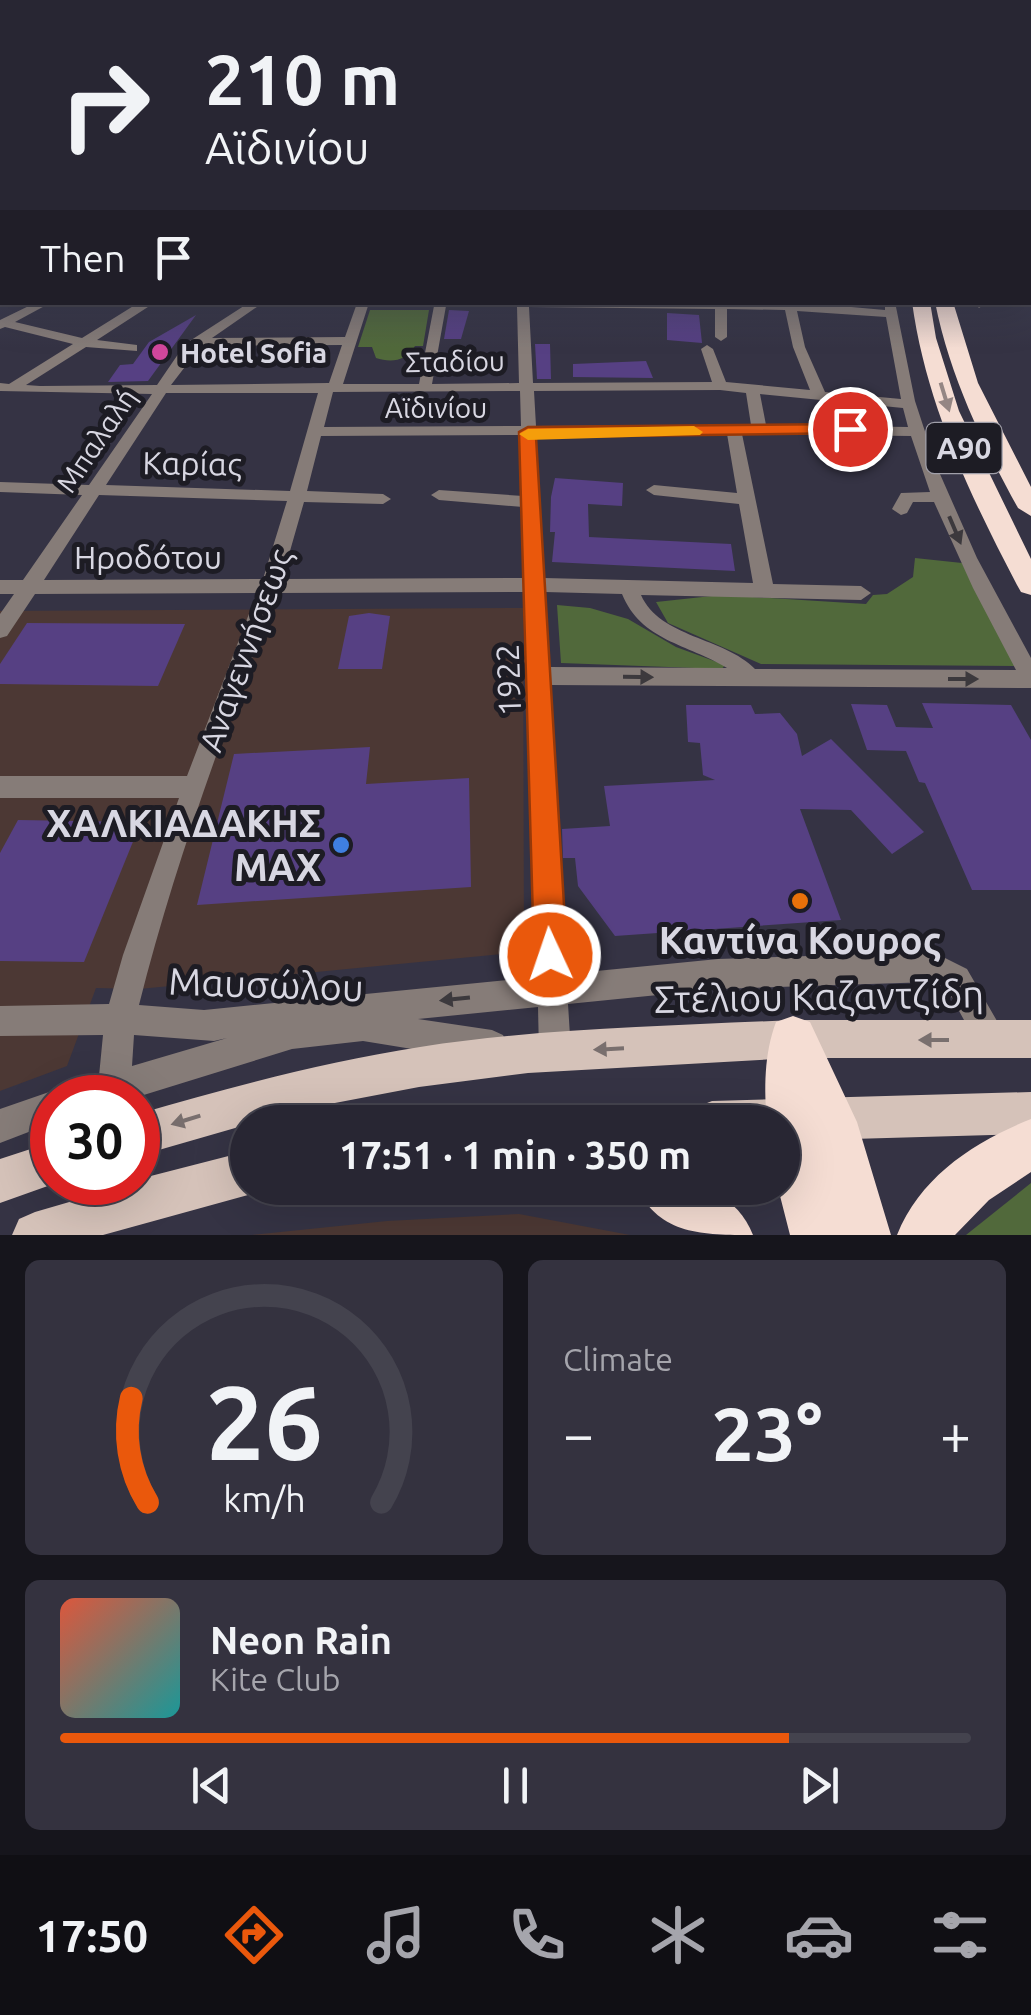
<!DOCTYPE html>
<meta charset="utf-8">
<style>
:root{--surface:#282633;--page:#34323f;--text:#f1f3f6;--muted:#a5a5ac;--line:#44434e;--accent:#ea580c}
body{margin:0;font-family:Ubuntu,sans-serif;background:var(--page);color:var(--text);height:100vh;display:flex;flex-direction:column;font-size:38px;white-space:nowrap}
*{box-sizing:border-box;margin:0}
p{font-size:32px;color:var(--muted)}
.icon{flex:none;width:55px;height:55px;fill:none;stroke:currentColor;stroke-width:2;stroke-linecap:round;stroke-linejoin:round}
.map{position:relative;height:1235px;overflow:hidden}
.sheet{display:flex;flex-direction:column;gap:25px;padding:25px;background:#16151c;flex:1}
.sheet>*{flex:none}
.hud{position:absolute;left:0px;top:0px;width:1032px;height:305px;box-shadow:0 10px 40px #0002,0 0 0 2px var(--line);background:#282633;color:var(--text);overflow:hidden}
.speed{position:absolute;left:30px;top:1075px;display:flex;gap:20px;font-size:50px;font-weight:700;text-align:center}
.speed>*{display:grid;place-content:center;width:130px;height:130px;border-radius:50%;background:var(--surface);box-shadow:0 10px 40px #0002,0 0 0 2px var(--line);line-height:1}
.speed .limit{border:15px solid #d22;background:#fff;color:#111}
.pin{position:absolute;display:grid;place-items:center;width:85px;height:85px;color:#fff;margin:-42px;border:5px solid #fff;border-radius:50%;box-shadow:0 2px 10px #0007}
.me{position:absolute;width:110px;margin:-55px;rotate:357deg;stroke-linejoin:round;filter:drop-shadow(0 0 8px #0008)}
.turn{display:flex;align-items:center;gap:35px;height:210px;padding:0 40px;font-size:45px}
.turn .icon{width:130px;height:130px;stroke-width:2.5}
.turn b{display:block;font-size:70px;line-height:85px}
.then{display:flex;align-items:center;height:95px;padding:0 40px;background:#0003;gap:20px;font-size:38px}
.big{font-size:75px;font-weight:600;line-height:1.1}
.sheet .widget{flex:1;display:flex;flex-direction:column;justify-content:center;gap:15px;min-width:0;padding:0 35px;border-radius:15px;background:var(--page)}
.sheet .dial{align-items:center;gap:0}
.dial svg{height:260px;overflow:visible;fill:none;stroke:var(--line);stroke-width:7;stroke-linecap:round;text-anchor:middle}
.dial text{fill:var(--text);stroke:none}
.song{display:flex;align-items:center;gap:30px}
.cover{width:120px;height:120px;border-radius:15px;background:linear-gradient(135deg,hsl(10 70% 55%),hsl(180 70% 35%))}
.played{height:10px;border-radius:5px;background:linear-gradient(90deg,var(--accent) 80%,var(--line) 80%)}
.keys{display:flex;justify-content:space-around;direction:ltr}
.heat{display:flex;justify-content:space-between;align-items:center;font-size:55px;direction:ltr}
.sheet .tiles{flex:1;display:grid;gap:25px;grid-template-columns:1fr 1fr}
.widget:last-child{grid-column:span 2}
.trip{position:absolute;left:230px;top:1105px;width:570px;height:100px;border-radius:50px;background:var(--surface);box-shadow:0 10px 40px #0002,0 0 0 2px var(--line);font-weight:600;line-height:100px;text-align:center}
.tab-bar{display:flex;height:160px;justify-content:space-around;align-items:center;background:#100f14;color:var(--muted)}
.tab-bar .icon{width:70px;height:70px}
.tab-bar .current{color:var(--accent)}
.tab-bar b{font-size:45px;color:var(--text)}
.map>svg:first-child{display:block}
.commercial{fill:#4c3834}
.green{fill:#51693b}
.building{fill:#564083}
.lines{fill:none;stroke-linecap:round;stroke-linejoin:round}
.minor{fill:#867c78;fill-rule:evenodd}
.major{fill:#d5c2b9;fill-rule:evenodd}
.highway{fill:#f5ddd3;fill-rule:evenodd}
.oneway{fill:#948684}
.oneway2{fill:#3c393d}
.oneway3{fill:#796f6e}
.route{fill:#ea580c;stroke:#983908;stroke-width:2.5}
.slow{fill:#f59e0b}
.hotel-dot{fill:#d1479c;stroke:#1d1c24;stroke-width:4}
.shop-dot{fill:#3f7fe0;stroke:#1d1c24;stroke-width:4}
.food-dot{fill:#e8710a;stroke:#1d1c24;stroke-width:4}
.labels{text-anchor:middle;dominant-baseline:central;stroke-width:10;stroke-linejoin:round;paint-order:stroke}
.far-poi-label{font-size:28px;font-weight:bold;fill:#d8d7e2;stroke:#1d1c24;text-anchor:start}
.far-street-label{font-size:28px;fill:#d8d7e2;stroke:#1d1c24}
.shield{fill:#1d1c24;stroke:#a09fa9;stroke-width:2.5}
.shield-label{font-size:30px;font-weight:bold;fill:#d8d7e2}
.street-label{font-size:32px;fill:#d8d7e2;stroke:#1d1c24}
.near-poi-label{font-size:38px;font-weight:bold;fill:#d8d7e2;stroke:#1d1c24;text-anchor:end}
.near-street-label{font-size:38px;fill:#d8d7e2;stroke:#1d1c24}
</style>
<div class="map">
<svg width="1031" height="1235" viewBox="0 0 1031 1235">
<rect width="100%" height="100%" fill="#353344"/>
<!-- commercial -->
<g class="commercial">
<polygon points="523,608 524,952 139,989 96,988 67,1066 0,1091 0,611"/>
<polygon points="519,1214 630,1235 252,1235 387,1221"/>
</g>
<!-- green -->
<g class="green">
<path d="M370,310H429L423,346H415C407,361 391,363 376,358L372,347H358Z"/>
<polygon points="915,558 962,563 1015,666 761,664 668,623 656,602 721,595 866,604 873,595 887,594 913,577"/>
<polygon points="557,605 590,608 628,619 676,647 725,665 722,669 561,663"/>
<polygon points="1031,1183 1031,1235 966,1235"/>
</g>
<!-- building -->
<g class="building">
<polygon points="449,310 469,311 461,339 444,339"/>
<polygon points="667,313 699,315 702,343 667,340"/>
<polygon points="196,315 148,381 108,382 120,365 133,364 149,342"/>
<polygon points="535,344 550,344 551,379 537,379"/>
<polygon points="646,361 653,378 573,377 573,364"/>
<polygon points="555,478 623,483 622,506 588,504 589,537 731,544 735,571 552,562 555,532 550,532 551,497"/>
<polygon points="369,613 390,616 382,669 338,669 349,616"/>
<polygon points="27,623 185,624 158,686 0,684 0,664"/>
<polygon points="922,703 1011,705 1031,740 1031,890 972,890 925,783 919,782 906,751 867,750 851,704 887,705 896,727 933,728"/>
<polygon points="686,705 751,705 755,714 780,713 797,734 802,756 831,739 924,832 892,854 851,810 800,809 841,920 615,936 578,886 575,858 563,858 562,829 610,826 604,786 715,780 703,775 700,743 688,742"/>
<polygon points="370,747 366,784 469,778 471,887 197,905 234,754"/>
<polygon points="18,820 141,822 84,962 0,961 0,853"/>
</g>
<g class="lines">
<!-- minor -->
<g class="minor">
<polygon points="0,214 2,215 2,221 0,220"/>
<rect x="1030" y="219" width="1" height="6"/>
<rect x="0" y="257" width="2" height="7"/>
<rect x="1030" y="278" width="1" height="7"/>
<rect x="0" y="282" width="2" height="6"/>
<path d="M37,302H52L15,322L82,338L135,305L112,302H237L232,305H151L97,340L137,345V351L86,347L26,385L40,386L157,385L185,344L250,302H264L212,338L345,337L356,306L349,302H795L885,310V302H895L915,401L936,465L977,558L1031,658V688L550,685L566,974L718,959L933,952L967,969L1008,1040L1003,1051L992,1056L981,1051L947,989L931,982L718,989L568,1004L571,1052L566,1063L555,1068L544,1063L539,1052L538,1007L418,1019L492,1030L503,1035L508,1046L503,1057L492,1062L363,1041L292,1049L134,1098H52V1123L0,1143V1109L52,1091L63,1095L66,1086L99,1076L103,1035L0,1036V1006L109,1004L123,955L179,798H0V776H187L257,593L35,594L7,636L0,638V614L14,594H0V580H23L82,495L0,492V482L89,485L152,394L0,391V383L9,384L73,344L5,327L0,329V320ZM368,306H434L419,384H343ZM446,306L517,307L519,383L432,384ZM529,307L715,309V337L721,341L727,337V309L785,310L793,347L810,390L726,382L713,349L707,345L701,349L712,382L533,383ZM797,311L886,317L901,399L825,392L805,347ZM342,345L329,383L171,385L201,346ZM720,390L746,393L751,425L536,426L534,391ZM520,391L521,426L324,427L333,392ZM166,393H318L290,491L106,485ZM760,394L903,408L908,427L766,425ZM727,434L737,493L654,485L646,490L654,495L739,504L753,583L544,578L536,435ZM742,434L911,436L930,492L901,493L892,509L901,515L907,513L913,502H934L973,588L1016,670L755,669C724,637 660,638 641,595L861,600L871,593L861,586L773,584ZM521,435L523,496L439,490L431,495L439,500L523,507L525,578L282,579L304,502L383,504L391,499L383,494L307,491L321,436ZM99,495L287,501L263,579L44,580ZM526,592L537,977L204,1010L139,1005C174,865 225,728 277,593ZM545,592L622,594C641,641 688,644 727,668L549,667ZM134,1035L214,1041L227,1038L132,1066Z"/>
<polygon points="973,302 985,302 985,304 979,308"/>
</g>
<!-- major -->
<g class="major">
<polygon points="2,239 2,247 0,248 0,240"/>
<path d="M793,1020H1031V1058H793L528,1073L419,1087L298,1110L138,1156V1114C231,1087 324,1062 420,1047C543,1028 669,1026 793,1020Z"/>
<polygon points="1031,1092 1031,1134 782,1141 782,1122 691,1122 697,1107 712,1101"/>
<polygon points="52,1142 52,1182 59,1182 0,1203 0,1159"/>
<polygon points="248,1151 248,1188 264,1188 248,1195 103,1235 12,1235 19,1219 35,1212 138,1182 139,1179"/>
</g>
<!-- highway -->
<g class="highway">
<path d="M912,302H930L936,338L959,411L1031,559V595L1021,592L1017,585C970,495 926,404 912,302Z"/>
<path d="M935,302H953L978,383L1031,487V516L1018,508C982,442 950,377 935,302Z"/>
<path d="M793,1016L810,1022L857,1122L891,1235H790L778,1188H782V1122H767C764,1089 764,1054 776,1022Z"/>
<path d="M1031,1119V1172L989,1200L955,1235H897C921,1176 974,1142 1031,1119Z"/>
<path d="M637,1188C685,1185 732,1183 753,1235C703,1235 660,1235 637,1188Z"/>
</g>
</g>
<!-- one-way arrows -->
<defs><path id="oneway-solid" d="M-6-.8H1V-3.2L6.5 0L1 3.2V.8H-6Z" transform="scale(2.5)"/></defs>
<use class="oneway" href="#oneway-solid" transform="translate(945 397) rotate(73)"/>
<g class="oneway2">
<use href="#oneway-solid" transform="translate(955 530) rotate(67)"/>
<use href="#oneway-solid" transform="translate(638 677) rotate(1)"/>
<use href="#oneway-solid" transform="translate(963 679)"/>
<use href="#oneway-solid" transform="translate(455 999) rotate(174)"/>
</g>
<g class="oneway3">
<use href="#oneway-solid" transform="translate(934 1040) rotate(-180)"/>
<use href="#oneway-solid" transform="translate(609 1049) rotate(177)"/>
<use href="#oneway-solid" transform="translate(186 1120) rotate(163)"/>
</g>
<!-- sky -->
<linearGradient id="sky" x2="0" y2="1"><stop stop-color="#1d1c25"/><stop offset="0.5" stop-color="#4b5067"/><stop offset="1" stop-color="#4b5067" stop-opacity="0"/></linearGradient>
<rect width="1031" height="348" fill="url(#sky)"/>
<!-- route -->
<polygon class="route" points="850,424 856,426 856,433 536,437 567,955 562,967 550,971 539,967 534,955 519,432 528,427"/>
<!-- slow -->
<polygon class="slow" points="694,426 703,432 700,435 528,440 519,434 528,429"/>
<!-- markers -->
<circle class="hotel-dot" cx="160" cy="352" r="10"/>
<circle class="shop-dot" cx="341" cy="845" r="10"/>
<circle class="food-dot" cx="800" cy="901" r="10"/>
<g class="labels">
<!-- far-poi labels -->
<g class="far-poi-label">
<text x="180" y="352">Hotel Sofia</text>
</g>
<!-- far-street labels -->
<g class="far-street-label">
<text transform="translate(455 361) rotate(-1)">Σταδίου</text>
<text x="436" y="407">Αϊδινίου</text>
<text transform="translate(96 440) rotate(-56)">Μπαλαλή</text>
</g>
<!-- shield labels -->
<rect class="shield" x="926.5" y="423" width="75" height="50" rx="8"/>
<g class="shield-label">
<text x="964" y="448">Α90</text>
</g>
<!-- street labels -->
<g class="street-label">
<text transform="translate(192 463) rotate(1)">Καρίας</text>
<text x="148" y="557">Ηροδότου</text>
<text transform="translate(245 650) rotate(-70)">Αναγεννήσεως</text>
<text transform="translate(508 680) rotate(-92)">1922</text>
</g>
<!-- near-poi labels -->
<g class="near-poi-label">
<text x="321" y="823">ΧΑΛΚΙΑΔΑΚΗΣ<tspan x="321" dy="44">MAX</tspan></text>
<text x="800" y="940" text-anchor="middle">Καντίνα Κουρος</text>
</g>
<!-- near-street labels -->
<g class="near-street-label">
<text transform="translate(266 984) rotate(2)">Μαυσώλου</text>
<text transform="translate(819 996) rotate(-1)">Στέλιου Καζαντζίδη</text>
</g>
</g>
</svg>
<div class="speed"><div class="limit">30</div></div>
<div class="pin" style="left:850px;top:429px;background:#d93025"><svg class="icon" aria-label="arrive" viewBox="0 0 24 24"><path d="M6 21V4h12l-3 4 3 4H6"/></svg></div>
<svg class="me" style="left:550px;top:955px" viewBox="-20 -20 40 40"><circle r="17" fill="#ea580c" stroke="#fff" stroke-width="3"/><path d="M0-11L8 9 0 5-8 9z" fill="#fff"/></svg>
<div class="trip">17:51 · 1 min · 350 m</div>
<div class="hud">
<div class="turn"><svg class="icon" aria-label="right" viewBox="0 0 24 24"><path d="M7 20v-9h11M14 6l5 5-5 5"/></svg><div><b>210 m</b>Αϊδινίου</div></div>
<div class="then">Then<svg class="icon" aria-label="arrive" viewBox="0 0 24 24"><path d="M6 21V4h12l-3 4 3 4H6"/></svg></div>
</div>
</div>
<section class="sheet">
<div class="tiles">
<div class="widget dial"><svg viewBox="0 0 100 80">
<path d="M14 69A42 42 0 1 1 86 69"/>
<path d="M14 69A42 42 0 0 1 9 37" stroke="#ea580c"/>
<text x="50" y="56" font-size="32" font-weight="700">26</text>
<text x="50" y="72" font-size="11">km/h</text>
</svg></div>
<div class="widget"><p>Climate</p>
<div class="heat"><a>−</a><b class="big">23°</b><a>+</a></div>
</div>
<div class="widget">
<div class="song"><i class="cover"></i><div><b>Neon Rain</b><p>Kite Club</p></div></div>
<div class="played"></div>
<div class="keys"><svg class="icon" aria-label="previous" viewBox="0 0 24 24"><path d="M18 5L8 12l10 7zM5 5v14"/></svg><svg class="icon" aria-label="pause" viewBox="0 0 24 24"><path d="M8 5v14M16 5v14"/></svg><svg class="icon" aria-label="next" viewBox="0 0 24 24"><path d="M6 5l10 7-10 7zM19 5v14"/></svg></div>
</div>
</div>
</section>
<nav class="tab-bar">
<b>17:50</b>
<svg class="icon current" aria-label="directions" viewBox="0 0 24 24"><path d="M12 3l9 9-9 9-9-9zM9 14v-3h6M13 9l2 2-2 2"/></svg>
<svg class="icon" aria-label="music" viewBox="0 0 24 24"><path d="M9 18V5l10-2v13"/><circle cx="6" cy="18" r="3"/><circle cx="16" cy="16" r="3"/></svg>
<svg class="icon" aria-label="phone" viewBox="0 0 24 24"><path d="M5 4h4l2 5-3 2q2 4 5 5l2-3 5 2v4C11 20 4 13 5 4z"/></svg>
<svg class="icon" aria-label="climate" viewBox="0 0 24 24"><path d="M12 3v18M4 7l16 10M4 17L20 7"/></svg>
<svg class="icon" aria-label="car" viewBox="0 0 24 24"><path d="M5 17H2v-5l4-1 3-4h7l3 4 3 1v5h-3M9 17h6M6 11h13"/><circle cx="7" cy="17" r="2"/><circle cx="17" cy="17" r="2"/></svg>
<svg class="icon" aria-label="filters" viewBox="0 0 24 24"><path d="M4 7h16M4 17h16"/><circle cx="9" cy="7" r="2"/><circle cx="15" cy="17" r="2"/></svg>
</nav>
